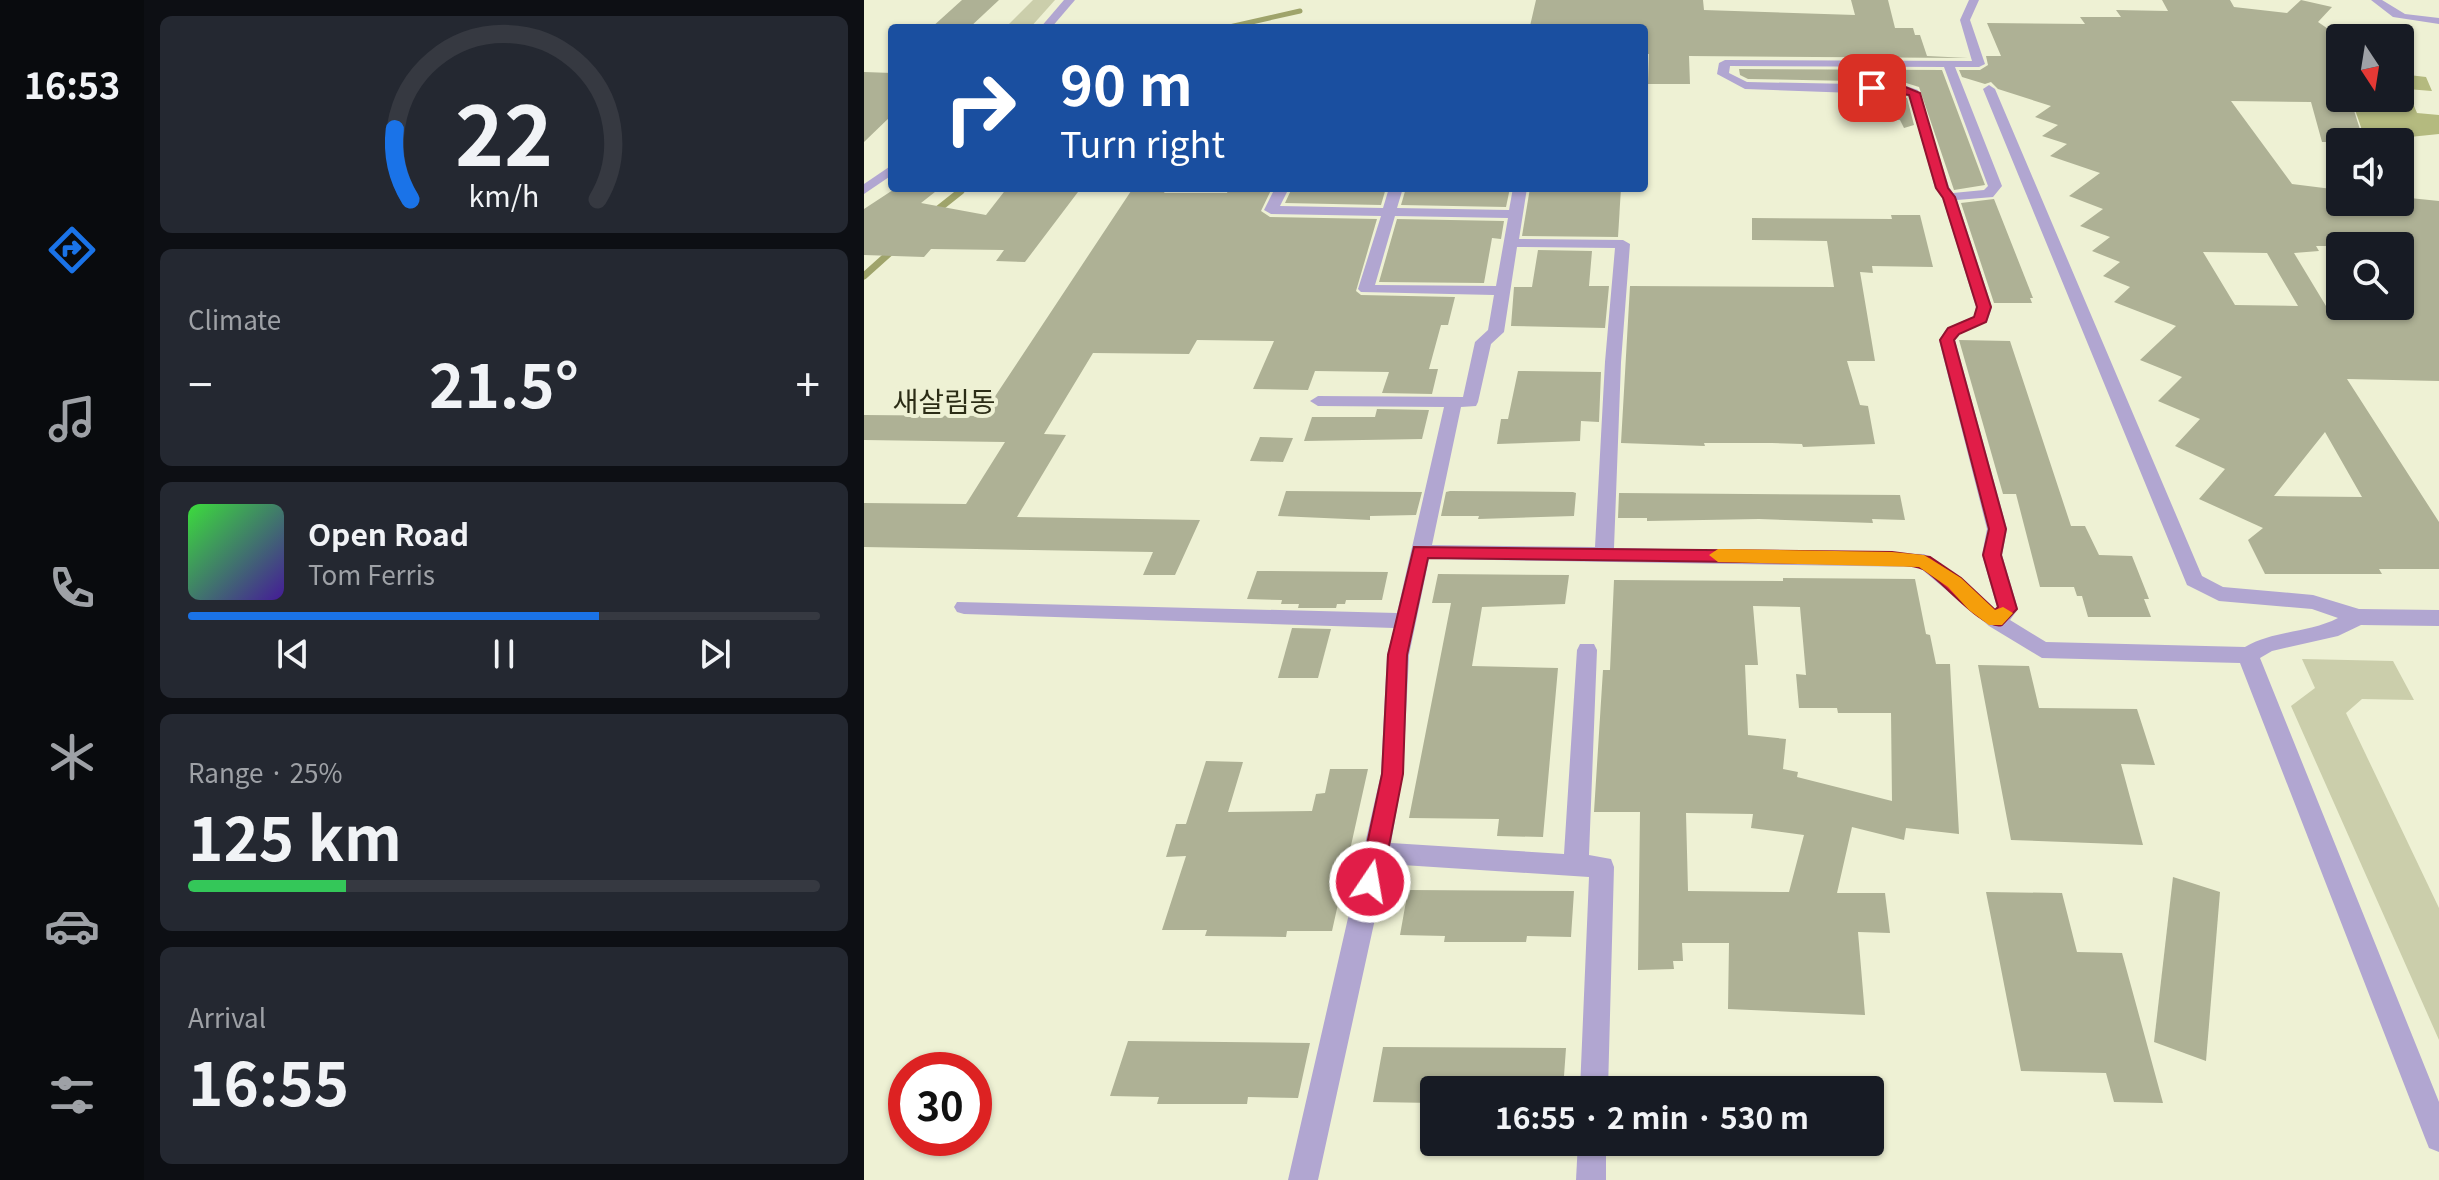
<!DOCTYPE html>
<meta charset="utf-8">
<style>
:root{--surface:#171b24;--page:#242831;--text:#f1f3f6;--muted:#9ea1a6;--line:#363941;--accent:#1a73e8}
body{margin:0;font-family:Georgia,"Noto Sans KR",serif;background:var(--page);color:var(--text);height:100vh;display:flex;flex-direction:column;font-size:30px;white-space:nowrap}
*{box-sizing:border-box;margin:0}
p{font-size:26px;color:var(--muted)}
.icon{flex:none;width:44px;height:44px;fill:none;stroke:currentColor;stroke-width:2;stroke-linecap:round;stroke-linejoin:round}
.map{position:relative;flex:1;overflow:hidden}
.side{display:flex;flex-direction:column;gap:16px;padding:16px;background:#0d0f14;width:720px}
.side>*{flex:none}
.hud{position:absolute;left:24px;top:24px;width:760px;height:168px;border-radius:8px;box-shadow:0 2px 6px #0004;background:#1a4fa0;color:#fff;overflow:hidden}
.needle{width:52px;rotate:168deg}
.controls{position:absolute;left:1462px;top:24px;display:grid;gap:16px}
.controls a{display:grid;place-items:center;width:88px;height:88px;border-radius:8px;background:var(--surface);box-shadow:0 2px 6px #0004;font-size:40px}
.speed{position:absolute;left:24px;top:1052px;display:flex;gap:16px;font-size:40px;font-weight:700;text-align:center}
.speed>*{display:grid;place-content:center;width:104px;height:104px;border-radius:50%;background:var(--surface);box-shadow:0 2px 6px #0004;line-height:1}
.speed .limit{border:12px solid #d22;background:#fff;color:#111}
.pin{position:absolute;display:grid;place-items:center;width:68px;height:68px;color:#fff;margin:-34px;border-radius:16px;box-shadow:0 4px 12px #0006}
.me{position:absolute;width:88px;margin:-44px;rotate:12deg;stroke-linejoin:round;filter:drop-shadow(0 0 6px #0008)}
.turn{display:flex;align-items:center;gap:28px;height:168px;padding:0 40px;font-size:36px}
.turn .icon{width:104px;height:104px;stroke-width:2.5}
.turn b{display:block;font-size:56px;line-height:68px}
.big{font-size:60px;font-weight:700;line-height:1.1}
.side .tile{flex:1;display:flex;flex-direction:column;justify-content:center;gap:12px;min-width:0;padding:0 28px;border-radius:12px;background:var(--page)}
.side .dial{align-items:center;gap:0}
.dial svg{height:208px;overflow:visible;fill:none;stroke:var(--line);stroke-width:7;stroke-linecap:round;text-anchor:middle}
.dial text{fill:var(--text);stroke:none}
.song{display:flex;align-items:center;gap:24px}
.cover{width:96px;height:96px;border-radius:12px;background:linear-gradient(135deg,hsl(120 70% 55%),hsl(260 70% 35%))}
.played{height:8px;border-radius:4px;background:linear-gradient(90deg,var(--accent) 65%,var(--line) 65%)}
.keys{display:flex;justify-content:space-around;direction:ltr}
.heat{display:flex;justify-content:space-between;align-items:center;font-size:44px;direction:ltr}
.charge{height:12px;border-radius:6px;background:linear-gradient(90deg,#34c759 25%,var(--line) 0)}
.trip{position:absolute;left:556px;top:1076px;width:464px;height:80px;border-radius:8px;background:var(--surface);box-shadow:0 2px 6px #0004;font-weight:700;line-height:80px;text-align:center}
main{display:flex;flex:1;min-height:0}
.dock{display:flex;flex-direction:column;width:144px;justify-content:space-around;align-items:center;background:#090b0e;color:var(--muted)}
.dock .icon{width:56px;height:56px}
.dock .active{color:var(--accent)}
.dock b{font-size:36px;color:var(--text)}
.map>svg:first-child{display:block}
.green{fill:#cbceab}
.forest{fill:#b4ba7f}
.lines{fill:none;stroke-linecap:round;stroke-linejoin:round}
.stream-far1{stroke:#9fa46b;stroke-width:5}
.stream{stroke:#9fa46b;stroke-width:7}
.building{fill:#aeb195;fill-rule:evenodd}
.minor{fill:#b1a6d1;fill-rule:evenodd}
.tertiary{fill:#b1a6d1;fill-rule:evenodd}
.route{fill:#e11d48;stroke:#92132f;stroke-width:2}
.slow{fill:#f59e0b}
.labels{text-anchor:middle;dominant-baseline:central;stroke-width:8;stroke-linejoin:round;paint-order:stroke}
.quarter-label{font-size:28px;fill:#2b2c15;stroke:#eef1d4}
</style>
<main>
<nav class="dock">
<b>16:53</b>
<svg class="icon active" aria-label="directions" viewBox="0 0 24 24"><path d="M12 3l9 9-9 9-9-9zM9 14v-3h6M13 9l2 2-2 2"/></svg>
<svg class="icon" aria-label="music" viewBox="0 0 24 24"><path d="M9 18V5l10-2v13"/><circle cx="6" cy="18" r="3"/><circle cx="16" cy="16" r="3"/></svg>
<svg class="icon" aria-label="phone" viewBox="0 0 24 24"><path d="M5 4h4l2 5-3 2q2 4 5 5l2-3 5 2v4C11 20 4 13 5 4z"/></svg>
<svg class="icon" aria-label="climate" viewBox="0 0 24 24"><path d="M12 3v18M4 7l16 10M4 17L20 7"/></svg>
<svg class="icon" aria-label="car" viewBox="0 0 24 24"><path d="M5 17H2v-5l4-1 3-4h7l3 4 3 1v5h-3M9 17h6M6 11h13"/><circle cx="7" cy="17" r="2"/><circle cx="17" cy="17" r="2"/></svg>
<svg class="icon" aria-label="filters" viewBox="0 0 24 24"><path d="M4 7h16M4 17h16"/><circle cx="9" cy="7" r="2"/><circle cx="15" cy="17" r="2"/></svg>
</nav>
<section class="side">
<div class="tile dial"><svg viewBox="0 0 100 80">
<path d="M14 69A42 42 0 1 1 86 69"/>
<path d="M14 69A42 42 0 0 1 8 42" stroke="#1a73e8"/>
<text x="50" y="56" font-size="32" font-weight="700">22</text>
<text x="50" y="72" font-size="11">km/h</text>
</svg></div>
<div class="tile"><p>Climate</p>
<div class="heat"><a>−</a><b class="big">21.5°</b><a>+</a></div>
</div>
<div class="tile">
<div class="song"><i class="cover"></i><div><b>Open Road</b><p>Tom Ferris</p></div></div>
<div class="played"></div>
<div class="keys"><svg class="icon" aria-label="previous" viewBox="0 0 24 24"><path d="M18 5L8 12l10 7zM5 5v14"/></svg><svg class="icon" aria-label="pause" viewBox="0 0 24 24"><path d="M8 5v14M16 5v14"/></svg><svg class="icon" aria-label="next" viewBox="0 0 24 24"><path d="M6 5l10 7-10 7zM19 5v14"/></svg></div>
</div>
<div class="tile"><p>Range · 25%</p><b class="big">125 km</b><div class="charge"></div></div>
<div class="tile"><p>Arrival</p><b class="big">16:55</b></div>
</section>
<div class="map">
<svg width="1575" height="1180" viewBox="0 0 1575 1180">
<rect width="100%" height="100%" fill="#eef1d4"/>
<!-- green -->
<g class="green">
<polygon points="169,0 191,0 166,28 141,28"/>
<polygon points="1438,659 1529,661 1550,700 1498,699 1482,713 1575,908 1575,1040 1427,706 1451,688"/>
</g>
<!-- forest -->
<polygon class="forest" points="1536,74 1562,77 1568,91 1543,89 1553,113 1575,115 1575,134 1536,138 1544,160 1536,160 1536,142 1512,142 1510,138 1500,136 1487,98 1536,98"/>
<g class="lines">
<!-- stream-far1 -->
<g class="stream-far1">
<polyline points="361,28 436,11"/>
<polyline points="94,193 100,188"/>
</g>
<!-- stream -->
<g class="stream">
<polyline points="68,214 97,191"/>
<polyline points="0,276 30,249"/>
</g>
</g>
<!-- building -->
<g class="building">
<polygon points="98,0 135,0 105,28 67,28"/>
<polygon points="672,0 839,0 840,10 991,15 987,0 1024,0 1031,28 1049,28 1051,35 1056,35 1063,56 1104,58 825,56 826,84 784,84 785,54 780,54 780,28 666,26"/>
<path d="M1298,0H1366L1370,7L1423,13L1437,0L1468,7L1454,22L1476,37V98H1486L1500,142H1458L1447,102L1367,101L1428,184L1476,190V202H1536V197L1575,201V381L1483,379L1575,522V569H1515L1518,574H1401L1384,540L1399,528L1335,499L1361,469L1311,446L1336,419L1294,401L1318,377L1276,360L1312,326L1250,302L1266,287L1239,276L1256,262L1228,251L1246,237L1216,226L1239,209L1205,196L1236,173L1186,156L1203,144L1178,136L1194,125L1171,117L1187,106L1134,89L1127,82L1121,84L1098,77L1095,70H1116L1124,65L1122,56H1137L1123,23L1221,24L1216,17H1257L1252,10L1304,11ZM1452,246H1536V306H1462L1430,253L1455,251ZM1339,252L1403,253L1434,306L1371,305ZM1461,432L1498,497L1410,496Z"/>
<polygon points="875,69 1078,70 1121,185 1090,190 1055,87 1039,82 884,79 876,75"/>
<polygon points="0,72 28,73 28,115 0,142"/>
<polygon points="975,95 1043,98 1050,125 1040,128 1036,120 981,119"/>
<polygon points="32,188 76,188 57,203 122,215 143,188 217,188 161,262 132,261 140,250 67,249 60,257 0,255 0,209"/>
<polygon points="269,188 303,188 300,193 363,193 365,188 408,188 397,211 406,217 513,219 492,291 497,295 591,297 584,325 577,325 565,369 574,369 568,394 518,393 525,372 451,371 444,390 389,389 410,341 333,340 325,354 229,353 180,434 202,435 153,517 336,520 311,575 279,575 289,552 0,547 0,503 102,504 141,442 0,440 0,415 118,416"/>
<polygon points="428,188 522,188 517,205 421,203"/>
<polygon points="542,188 646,188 642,207 537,205"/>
<polygon points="666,188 757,188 754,237 658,236"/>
<polygon points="1130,199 1169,298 1166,298 1168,303 1130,303 1097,203"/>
<polygon points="1027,215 1056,215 1069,267 1008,266 1009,273 996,272 1011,361 983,361 996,405 1004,406 1011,444 939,447 938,444 908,443 840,443 841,446 757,443 766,286 970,287 963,241 888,240 888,218 1028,219"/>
<polygon points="533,219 640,221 637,239 628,238 620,283 515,282"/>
<polygon points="674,250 728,251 725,286 745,286 741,328 647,326 650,287 668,287"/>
<polygon points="1095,340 1146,341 1207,526 1221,526 1235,555 1268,556 1285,599 1280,599 1287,617 1224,617 1218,596 1213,596 1210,587 1176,587 1152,494 1139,494"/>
<polygon points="654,371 737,372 735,422 717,421 716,441 633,444 637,419 644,419"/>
<polygon points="513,409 565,410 558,439 440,441 448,417 511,417"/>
<polygon points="396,437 429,438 419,462 386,461"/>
<polygon points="422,491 558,492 552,515 506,516 506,520 414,516"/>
<polygon points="586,491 709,492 712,493 710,516 614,519 615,516 577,516 582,492"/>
<polygon points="755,493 1036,495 1041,520 1008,519 1009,523 895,519 783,521 783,518 754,518"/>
<polygon points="393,571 524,572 518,600 482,600 481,604 473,604 472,608 434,608 435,604 417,604 418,600 383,599"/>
<polygon points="574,574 705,575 701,604 618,607 608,666 694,668 679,837 633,836 635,819 545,818 587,603 568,603"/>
<path d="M919,578L1051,579L1062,634L1066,635L1072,664H1086L1095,834L1042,828L1040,840L988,827L973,893H1021L1026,933L994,932L1001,1015L864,1009L865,943H818L819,961H809L810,969L774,970L776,812H730L739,670H746L750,580L919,581ZM889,606L936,607L942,675L932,674L935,708H973L974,713H1027L1028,801L933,777L934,772L919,769L922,739L884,735L881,665H894ZM822,813L889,814L887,828L940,835L925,892L824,891Z"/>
<polygon points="428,628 467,629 454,678 414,678"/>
<polygon points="1114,665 1165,666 1175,708 1273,709 1291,765 1257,764 1279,845 1147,840"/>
<polygon points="342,761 379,762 364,812 448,811 452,794 461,793 466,769 504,769 468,931 423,931 422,937 341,936 343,930 298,930 322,856 302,857 312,824 322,824"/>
<polygon points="1309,877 1356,892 1342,1061 1290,1042"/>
<polygon points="544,890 710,891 707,937 663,936 662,942 580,942 581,936 536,935"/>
<polygon points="1122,892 1198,893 1213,952 1258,953 1299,1103 1250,1102 1242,1073 1157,1071"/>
<polygon points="264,1041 446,1043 434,1098 384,1097 383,1104 293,1104 295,1097 246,1096"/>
<polygon points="519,1047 702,1048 699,1090 570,1090 570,1103 509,1102"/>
</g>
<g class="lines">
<!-- minor -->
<g class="minor">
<path d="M1105,0H1115L1106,20L1121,64L1115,67H1091L1138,186L1129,197L1093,200L1128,307L1123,322L1095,334L1091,340L1143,529L1138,555L1154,609L1146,620L1182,642L1381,647C1410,630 1445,633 1474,618L1448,609L1355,601L1323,585L1119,89L1125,85L1131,89L1338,576L1359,587L1449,595L1495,609L1575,610V626L1497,625L1474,636L1408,651L1396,658L1575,1102V1152L1565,1148L1561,1138L1376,663L1178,658L1125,626L1055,567L565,559L545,655L539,774L527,843L700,854L713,650L716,644H730L733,650L725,855L747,859L750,867L744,1090H716L725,877L523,864L454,1180H424L517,774L523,655L530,628L100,614L93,612L90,607L93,602L533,613L580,407L454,406L446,401L454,396L599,397L611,342L624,330L630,295L497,292L494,289L517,216L407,214L400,210L411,188H425L416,206L519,208L525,188H539L533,208L645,210L649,188H663L655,239L759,240L766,244L757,362L750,548L1060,554L1097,578L1131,609L1133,607L1118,555L1123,529L1075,340L1083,328L1110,316L1112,307L1078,197L1071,188L1045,95L881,89L853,74L855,63L861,60L1108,61L1096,20ZM866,66L1080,67L1124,186L1120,190L1089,193L1085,187L1054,90L1039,85L883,82L865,73ZM531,216L644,218L632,286L511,285ZM653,247L751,248L741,362L731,547L568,545L597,407L612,406L614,402L627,344L640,332Z"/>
<polygon points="1507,0 1518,0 1541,14 1575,18 1575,24 1529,17"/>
<polygon points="714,1142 742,1142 742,1180 712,1180"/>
</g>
<!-- tertiary -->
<g class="tertiary">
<polygon points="200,0 211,0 187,28 176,28"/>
<polygon points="28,165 28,175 0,194 0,184"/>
</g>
</g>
<!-- route -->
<path class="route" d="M1004,86H1039L1056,93L1084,188L1091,197L1127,307L1122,322L1095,334L1090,340L1142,529L1137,555L1153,609L1138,625C1119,631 1079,581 1059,569C1050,565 1038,565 1028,564L564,558L543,655L539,774L518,882L514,889L506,892L498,889L495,882L518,774L524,655L550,547L1028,552L1066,557L1097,578L1131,610L1134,607L1119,555L1125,529L1076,340L1084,328L1110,317L1113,307L1079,198L1072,188L1045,95L1008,91L1002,88Z"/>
<!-- slow -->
<polygon class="slow" points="854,549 1028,552 1060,555 1097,578 1131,610 1139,607 1149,613 1138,625 1125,625 1105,610 1084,587 1055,567 854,562 845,555"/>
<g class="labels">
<!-- quarter labels -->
<g class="quarter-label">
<text x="80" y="400">새살림동</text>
</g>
</g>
</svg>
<div class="controls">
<a><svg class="needle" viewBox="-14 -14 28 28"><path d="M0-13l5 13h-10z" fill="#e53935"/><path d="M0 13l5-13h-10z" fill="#9ea1a6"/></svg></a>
<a><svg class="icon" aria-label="sound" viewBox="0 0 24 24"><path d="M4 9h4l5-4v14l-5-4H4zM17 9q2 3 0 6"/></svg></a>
<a><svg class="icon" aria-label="search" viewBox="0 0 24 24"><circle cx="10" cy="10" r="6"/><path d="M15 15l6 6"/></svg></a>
</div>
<div class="speed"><div class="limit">30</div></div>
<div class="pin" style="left:1008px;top:88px;background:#d93025"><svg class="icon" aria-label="arrive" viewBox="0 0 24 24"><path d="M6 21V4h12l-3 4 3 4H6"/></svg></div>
<svg class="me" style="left:506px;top:882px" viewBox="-20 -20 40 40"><circle r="17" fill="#e11d48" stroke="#fff" stroke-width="3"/><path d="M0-11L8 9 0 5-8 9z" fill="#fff"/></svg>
<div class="trip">16:55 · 2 min · 530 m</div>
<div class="hud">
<div class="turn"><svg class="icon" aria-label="right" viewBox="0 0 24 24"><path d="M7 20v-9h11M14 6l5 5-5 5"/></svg><div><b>90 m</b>Turn right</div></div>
</div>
</div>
</main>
